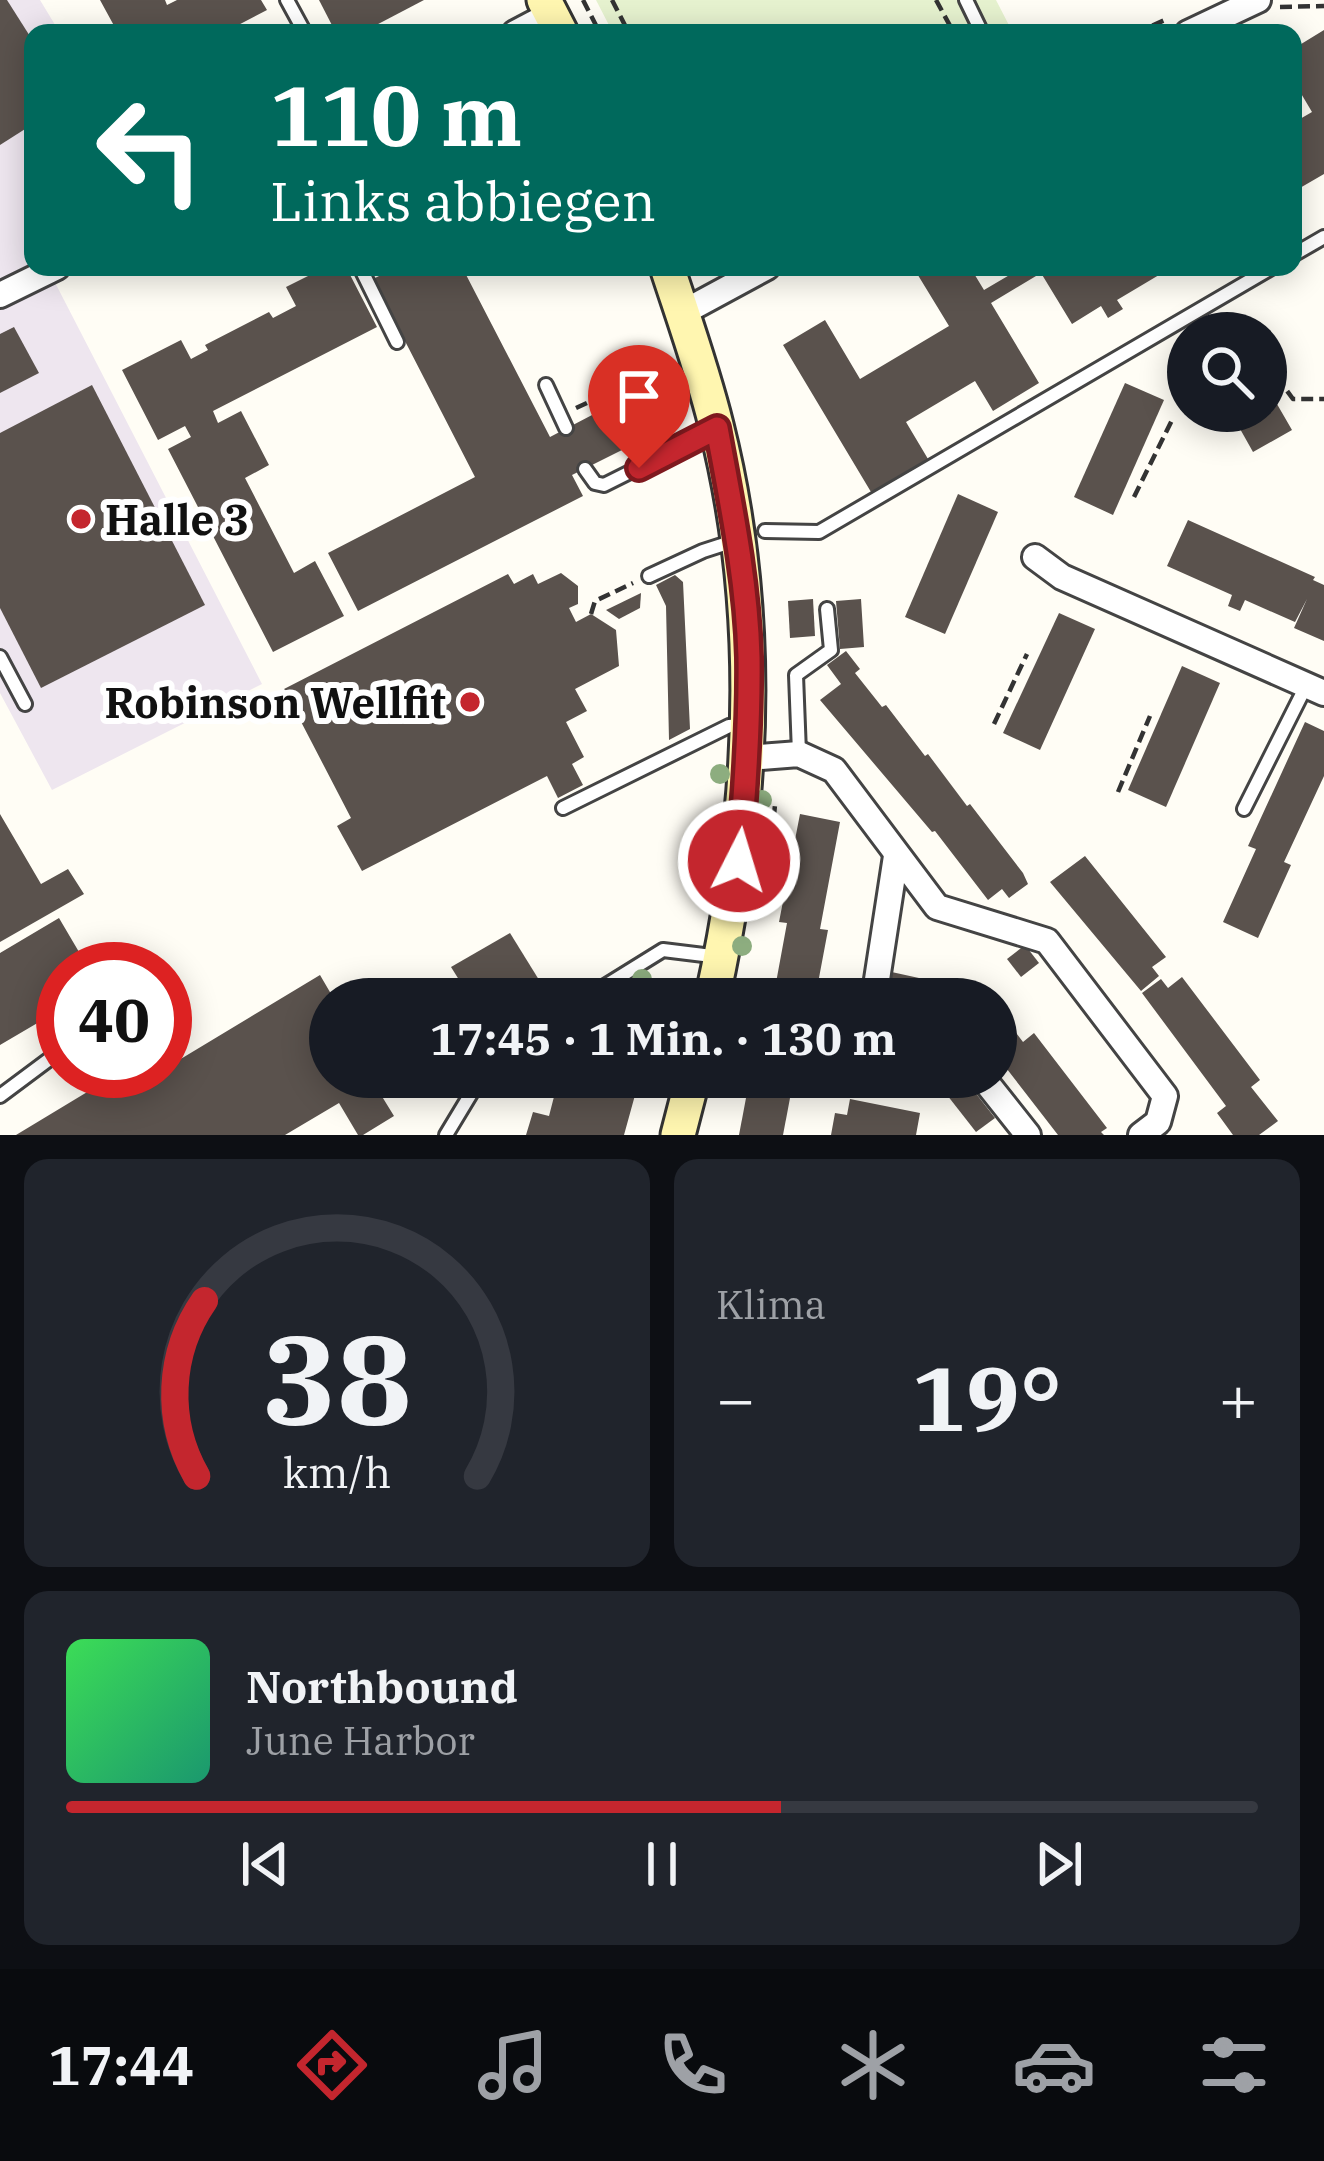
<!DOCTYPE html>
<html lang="de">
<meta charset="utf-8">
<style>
:root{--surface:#171b24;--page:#20242c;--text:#f1f3f6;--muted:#9ea1a6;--line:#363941;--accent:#c4262e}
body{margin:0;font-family:"IBM Plex Serif",serif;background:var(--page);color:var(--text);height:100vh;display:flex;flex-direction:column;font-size:45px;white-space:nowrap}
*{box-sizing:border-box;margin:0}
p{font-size:39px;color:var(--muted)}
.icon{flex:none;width:66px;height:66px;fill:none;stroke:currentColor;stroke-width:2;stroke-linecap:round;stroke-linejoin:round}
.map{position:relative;height:1135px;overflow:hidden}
.sheet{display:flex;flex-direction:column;gap:24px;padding:24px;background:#0d0f14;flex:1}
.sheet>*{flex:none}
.guide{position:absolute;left:24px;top:24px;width:1278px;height:252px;border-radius:24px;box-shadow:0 6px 30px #0003;background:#00695c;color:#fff;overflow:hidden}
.controls{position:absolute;left:1167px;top:312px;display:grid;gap:24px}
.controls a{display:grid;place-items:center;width:120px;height:120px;border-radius:50%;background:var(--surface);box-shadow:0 6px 30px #0003;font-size:60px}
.speed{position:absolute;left:36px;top:942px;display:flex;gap:24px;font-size:60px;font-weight:700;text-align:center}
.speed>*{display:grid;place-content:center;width:156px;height:156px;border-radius:50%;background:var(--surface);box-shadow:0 6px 30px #0003;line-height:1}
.speed .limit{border:18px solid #d22;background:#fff;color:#111}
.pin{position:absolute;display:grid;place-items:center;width:102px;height:102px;color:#fff;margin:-123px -51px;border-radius:50% 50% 50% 0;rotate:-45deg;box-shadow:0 0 12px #0007}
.pin .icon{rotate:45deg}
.me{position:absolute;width:132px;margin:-66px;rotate:5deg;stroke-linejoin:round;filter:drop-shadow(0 0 9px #0008)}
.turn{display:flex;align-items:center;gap:42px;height:252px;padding:0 48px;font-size:54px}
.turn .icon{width:156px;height:156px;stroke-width:2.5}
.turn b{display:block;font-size:84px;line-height:102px}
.big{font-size:90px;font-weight:800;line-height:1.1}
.sheet .tile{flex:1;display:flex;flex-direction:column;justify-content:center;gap:18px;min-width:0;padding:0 42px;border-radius:24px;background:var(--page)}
.sheet .dial{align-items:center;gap:0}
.dial svg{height:312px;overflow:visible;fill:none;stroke:var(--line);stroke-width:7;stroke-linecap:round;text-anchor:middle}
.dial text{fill:var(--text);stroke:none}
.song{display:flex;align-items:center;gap:36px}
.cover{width:144px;height:144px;border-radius:18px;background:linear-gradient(135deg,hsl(130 70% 55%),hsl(160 70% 35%))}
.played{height:12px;border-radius:6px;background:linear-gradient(90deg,var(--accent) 60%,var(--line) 60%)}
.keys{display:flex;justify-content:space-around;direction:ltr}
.heat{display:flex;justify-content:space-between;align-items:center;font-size:66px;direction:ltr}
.sheet .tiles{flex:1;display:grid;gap:24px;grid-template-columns:1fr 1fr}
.tile:last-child{grid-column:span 2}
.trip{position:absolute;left:309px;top:978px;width:708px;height:120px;border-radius:60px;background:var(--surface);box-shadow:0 6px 30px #0003;font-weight:800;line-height:120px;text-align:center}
.tabs{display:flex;height:192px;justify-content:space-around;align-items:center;background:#090b0e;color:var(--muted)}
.tabs .icon{width:84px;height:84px}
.tabs .on{color:var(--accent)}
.tabs b{font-size:54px;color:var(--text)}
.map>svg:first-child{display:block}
.industrial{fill:#eee6ef}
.pitch{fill:#e6f2cf}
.building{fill:#5a524d}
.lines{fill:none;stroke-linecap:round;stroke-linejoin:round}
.lane-casing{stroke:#444;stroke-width:18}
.street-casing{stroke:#444;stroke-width:30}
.secondary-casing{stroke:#333;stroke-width:39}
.path{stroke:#333;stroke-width:4.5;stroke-dasharray:12 6;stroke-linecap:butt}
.lane{stroke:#fff;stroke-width:12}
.street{stroke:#fff;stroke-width:24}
.secondary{stroke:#fff6b0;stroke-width:33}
.tree{fill:#8dad7f}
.route-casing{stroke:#7f191e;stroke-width:30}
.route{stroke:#c4262e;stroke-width:21}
.poi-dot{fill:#c4262e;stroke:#fff;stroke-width:4.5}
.labels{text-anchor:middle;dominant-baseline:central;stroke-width:12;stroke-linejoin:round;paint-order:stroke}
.poi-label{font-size:42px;font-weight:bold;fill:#111;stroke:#fff;text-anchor:start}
</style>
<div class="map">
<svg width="1324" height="1135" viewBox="0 0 1324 1135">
<rect width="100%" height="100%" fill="#fffdf5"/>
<!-- industrial -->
<polygon class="industrial" points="0,0 40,0 60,33 33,33 33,267 47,267 262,684 52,790 0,693"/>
<!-- pitch -->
<polygon class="pitch" points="596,0 996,0 1013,33 613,33"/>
<!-- building -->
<g class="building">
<polygon points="0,0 7,0 33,41 33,124 0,145"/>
<polygon points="100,0 165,0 167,5 177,0 261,0 267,10 223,33 118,33"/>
<polygon points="319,0 424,0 361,33 336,33"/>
<polygon points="1324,30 1324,174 1293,192 1293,123 1312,112 1293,80 1293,49"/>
<polygon points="326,267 346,267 377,327 213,411 218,423 241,411 269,465 245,478 294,573 315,561 344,616 273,652 168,449 191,437 185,426 158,440 122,370 181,340 191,359 208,350 205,345 269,312 273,318 296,306 286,287"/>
<polygon points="397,267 462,267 550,437 615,403 636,443 572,475 583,496 358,611 328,553 475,477 373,279"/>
<polygon points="913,267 970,267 984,290 1023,267 1161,267 1164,272 1117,300 1123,309 1108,318 1101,306 1072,324 1041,273 991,303 1039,383 993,411 975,381 906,422 931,464 874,497 783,345 825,320 860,379 949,326"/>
<polygon points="14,327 39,373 0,393 0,334"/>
<polygon points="1125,383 1164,400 1113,515 1074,497"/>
<polygon points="92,385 205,605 41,688 0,608 0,433"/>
<polygon points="1266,385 1292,430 1253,452 1230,411 1266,411"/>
<polygon points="958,494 998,512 945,634 905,617"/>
<polygon points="1188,520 1315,577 1313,580 1324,585 1324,641 1294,628 1307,599 1295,622 1245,600 1240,611 1228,606 1232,595 1167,566"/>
<polygon points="561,573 578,586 578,604 569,608 576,622 591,614 616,630 619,666 575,689 587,711 566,722 584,757 572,764 583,785 558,798 547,776 362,871 337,826 351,818 284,689 508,574 514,584 533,574 538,584"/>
<polygon points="675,575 683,582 690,729 669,740 666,606 656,585"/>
<polygon points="641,593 640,608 619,619 606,610"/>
<polygon points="813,599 815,636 790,638 788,601"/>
<polygon points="861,599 864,647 840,649 836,601"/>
<polygon points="1059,613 1095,629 1040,750 1003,733"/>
<polygon points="846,651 860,669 855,673 882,707 886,705 925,756 928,754 967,806 970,804 1023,873 1028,884 1009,898 1002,889 988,900 935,831 932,832 820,700 841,684 827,665"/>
<polygon points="1182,666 1220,683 1166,807 1128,790"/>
<polygon points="1305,722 1324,731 1324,776 1284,862 1291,865 1258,938 1223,922 1256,849 1248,846"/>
<polygon points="0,814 41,884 68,869 84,894 0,942"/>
<polygon points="800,814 840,822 820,929 828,930 815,999 773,999 787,923 779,922"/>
<polygon points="1085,856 1166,957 1152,967 1159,976 1141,991 1050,882"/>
<polygon points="59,918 89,969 63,969 63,1008 0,1045 0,953"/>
<polygon points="510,933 544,988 526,999 471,999 451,967"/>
<polygon points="1025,945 1039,963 1021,977 1007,959"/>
<polygon points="887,971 992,994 991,999 894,999 894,996 883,994"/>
<polygon points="320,975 334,999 330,999 330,1077 370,1077 394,1116 363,1135 358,1135 339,1103 285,1135 16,1135 122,1071 165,1071 165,1045 169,1043 179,1060"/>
<polygon points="1182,977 1260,1080 1251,1087 1278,1121 1259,1135 1233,1135 1217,1113 1226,1106 1142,993 1161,979 1168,988"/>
<polygon points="1008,1022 1023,1042 1034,1033 1107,1128 1101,1132 1104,1135 1058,1135 1000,1060 1005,1056 996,1044 996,1031"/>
<polygon points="529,1077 640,1077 624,1135 526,1135 533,1112 549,1116 556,1089 528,1081"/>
<polygon points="750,1077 794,1077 783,1135 739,1135"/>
<polygon points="952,1077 963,1077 995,1118 976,1132 940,1086"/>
<polygon points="850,1099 920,1113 916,1135 831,1135 835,1113 847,1115"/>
</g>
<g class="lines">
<defs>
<g id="lane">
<polyline points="287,0 305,33"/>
<polyline points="966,0 982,33"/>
<polyline points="1293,255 1324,237"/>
<polyline points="360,267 397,342"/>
<polyline points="546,385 566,428"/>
<polyline points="585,469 595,483 604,485 716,429"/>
<polyline points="765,531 819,532 1273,267"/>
<polyline points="649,576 703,551 737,540"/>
<polyline points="0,657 25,704"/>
<polyline points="799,753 796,675 831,650 827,609"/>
<polyline points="563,808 729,726 742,725"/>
<polyline points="1244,809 1306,686"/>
<polyline points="584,999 663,950 720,957"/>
<polyline points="0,1096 63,1049"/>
<polyline points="446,1135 481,1077"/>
</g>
<g id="street">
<polyline points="515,33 551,14"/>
<polyline points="1188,33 1258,0"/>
<polyline points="0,295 57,267"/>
<polyline points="682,313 767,267"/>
<polyline points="1035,557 1062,577 1324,693"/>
<polyline points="748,758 799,754 834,770 937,907 1047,941 1165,1096 1158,1122 1141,1135"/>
<polyline points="874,999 896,856"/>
<polyline points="982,1077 1028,1135"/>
</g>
<g id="secondary">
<polyline points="544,0 561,33"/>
<path d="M667,267C684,319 703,372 716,425C764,615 754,810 712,999"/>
<polyline points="678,1135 693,1077"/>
</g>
</defs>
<!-- lane casing -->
<use href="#lane" class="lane-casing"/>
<!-- street casing -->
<use href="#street" class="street-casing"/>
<!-- secondary casing -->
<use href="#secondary" class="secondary-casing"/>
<!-- path -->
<g class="path">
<polyline points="583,0 600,33"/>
<polyline points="612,0 629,33"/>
<polyline points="936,0 954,33"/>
<polyline points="1280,7 1324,6"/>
<polyline points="1136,33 1167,19"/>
<polyline points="789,273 801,267"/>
<polyline points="1266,362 1293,399 1324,399"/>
<polyline points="576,408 624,386 610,356"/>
<polyline points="1134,497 1173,418"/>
<polyline points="591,614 595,601 633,583"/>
<polyline points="994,724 1027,654"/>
<polyline points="1118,792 1150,716"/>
<polyline points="770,854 775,805"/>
</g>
<!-- lane -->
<use href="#lane" class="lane"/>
<!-- street -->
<use href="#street" class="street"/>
<!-- secondary -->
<use href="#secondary" class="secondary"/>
</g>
<!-- trees -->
<g class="tree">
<circle cx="720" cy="774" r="10"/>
<circle cx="762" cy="800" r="10"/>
<circle cx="713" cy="845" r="10"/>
<circle cx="757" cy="852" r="10"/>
<circle cx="753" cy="894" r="10"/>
<circle cx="742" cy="946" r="10"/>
<circle cx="642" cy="979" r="10"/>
</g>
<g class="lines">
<defs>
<path id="route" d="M639,468L717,428C731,504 747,580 749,657C750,726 745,793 739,861"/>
</defs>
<!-- route casing -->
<use href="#route" class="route-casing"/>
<!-- route -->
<use href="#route" class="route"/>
</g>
<!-- markers -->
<g class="poi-dot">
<circle cx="81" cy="519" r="12"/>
<circle cx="470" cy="702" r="12"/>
</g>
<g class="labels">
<!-- poi labels -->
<g class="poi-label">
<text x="105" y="519">Halle 3</text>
<text x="446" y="702" text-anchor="end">Robinson Wellfit</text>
</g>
</g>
</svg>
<div class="controls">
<a><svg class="icon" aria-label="search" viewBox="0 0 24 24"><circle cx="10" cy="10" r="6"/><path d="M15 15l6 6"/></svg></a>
</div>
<div class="speed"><div class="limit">40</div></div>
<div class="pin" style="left:639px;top:468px;background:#d93025"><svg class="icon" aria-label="arrive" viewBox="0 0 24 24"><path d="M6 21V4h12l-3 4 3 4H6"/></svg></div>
<svg class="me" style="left:739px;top:861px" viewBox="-20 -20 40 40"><circle r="17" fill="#c4262e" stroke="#fff" stroke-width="3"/><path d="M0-11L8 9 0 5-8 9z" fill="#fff"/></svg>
<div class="trip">17:45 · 1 Min. · 130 m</div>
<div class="guide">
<div class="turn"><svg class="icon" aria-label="left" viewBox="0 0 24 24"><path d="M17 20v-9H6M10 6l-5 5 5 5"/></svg><div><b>110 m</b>Links abbiegen</div></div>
</div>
</div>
<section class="sheet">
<div class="tiles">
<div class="tile dial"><svg viewBox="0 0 100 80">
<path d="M14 69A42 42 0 1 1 86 69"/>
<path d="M14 69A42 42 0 0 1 16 24" stroke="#c4262e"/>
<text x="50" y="56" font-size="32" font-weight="700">38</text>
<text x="50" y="72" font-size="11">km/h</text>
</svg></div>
<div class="tile"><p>Klima</p>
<div class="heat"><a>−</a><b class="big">19°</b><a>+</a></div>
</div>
<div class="tile">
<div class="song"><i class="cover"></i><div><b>Northbound</b><p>June Harbor</p></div></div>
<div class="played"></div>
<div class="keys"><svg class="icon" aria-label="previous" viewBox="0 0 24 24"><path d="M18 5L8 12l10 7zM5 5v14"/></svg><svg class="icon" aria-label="pause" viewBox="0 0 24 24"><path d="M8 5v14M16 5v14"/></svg><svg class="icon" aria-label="next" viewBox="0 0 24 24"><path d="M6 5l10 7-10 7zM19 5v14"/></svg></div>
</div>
</div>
</section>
<nav class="tabs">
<b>17:44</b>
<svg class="icon on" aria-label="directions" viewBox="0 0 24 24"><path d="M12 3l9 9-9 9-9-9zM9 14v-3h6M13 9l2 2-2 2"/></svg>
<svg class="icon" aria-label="music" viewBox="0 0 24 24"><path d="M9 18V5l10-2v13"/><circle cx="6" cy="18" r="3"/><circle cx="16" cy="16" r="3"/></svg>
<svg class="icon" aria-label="phone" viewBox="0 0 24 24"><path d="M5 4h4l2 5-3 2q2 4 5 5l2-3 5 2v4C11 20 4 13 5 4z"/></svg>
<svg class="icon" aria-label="climate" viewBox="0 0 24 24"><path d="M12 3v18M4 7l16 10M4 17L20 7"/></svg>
<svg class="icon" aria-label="car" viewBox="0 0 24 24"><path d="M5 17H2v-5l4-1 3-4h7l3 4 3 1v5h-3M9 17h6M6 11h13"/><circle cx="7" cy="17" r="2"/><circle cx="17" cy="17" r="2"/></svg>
<svg class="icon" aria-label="filters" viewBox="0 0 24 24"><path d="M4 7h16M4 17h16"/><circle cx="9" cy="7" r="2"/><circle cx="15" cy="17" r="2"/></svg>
</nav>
